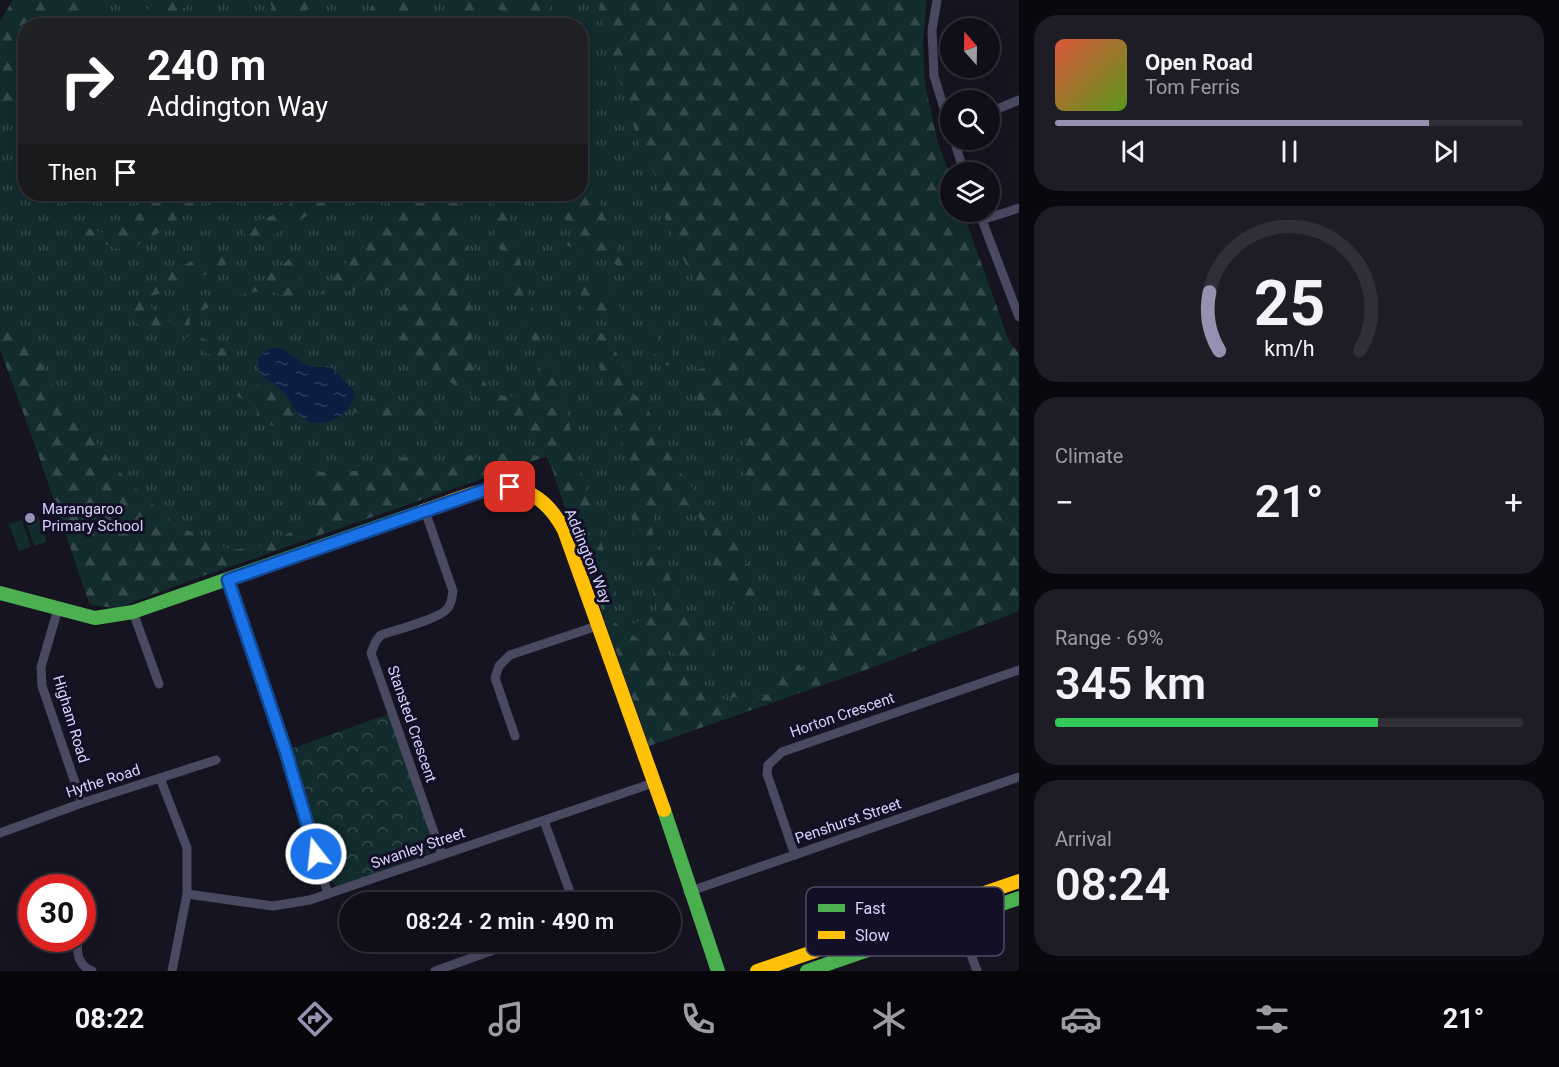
<!DOCTYPE html>
<meta charset="utf-8">
<style>
:root{--surface:#100f19;--page:#1e1d26;--text:#f1f3f6;--muted:#9c9ca2;--line:#302f38;--accent:#9591b1}
body{margin:0;font-family:Roboto,sans-serif;background:var(--page);color:var(--text);height:100vh;display:flex;flex-direction:column;font-size:22px;white-space:nowrap}
*{box-sizing:border-box;margin:0}
p{font-size:20px;color:var(--muted)}
.icon{flex:none;width:33px;height:33px;fill:none;stroke:currentColor;stroke-width:2;stroke-linecap:round;stroke-linejoin:round}
.map{position:relative;flex:1;overflow:hidden}
.side{display:flex;flex-direction:column;gap:15px;padding:15px;background:#09080e;width:540px}
.side>*{flex:none}
.guide{position:absolute;left:18px;top:18px;width:570px;height:183px;border-radius:24px;box-shadow:0 6px 24px #0002,0 0 0 2px var(--line);background:#202124;color:#fff;overflow:hidden}
.needle{width:39px;rotate:340deg}
.fabs{position:absolute;left:940px;top:18px;display:grid;gap:12px}
.fabs a{display:grid;place-items:center;width:60px;height:60px;border-radius:50%;background:var(--surface);box-shadow:0 6px 24px #0002,0 0 0 2px var(--line);font-size:30px}
.speed{position:absolute;left:18px;top:874px;display:flex;gap:12px;font-size:30px;font-weight:700;text-align:center}
.speed>*{display:grid;place-content:center;width:78px;height:78px;border-radius:50%;background:var(--surface);box-shadow:0 6px 24px #0002,0 0 0 2px var(--line);line-height:1}
.speed .limit{border:9px solid #d22;background:#fff;color:#111}
.pin{position:absolute;display:grid;place-items:center;width:51px;height:51px;color:#fff;margin:-26px;border-radius:12px;box-shadow:0 3px 9px #0006}
.me{position:absolute;width:66px;margin:-33px;rotate:344deg;stroke-linejoin:round;filter:drop-shadow(0 0 4px #0008)}
.turn{display:flex;align-items:center;gap:21px;height:126px;padding:0 30px;font-size:27px}
.turn .icon{width:78px;height:78px;stroke-width:2.5}
.turn b{display:block;font-size:42px;line-height:51px}
.then{display:flex;align-items:center;height:57px;padding:0 30px;background:#0003;gap:12px;font-size:22px}
.big{font-size:45px;font-weight:600;line-height:1.1}
.side .tile{flex:1;display:flex;flex-direction:column;justify-content:center;gap:9px;min-width:0;padding:0 21px;border-radius:24px;background:var(--page)}
.side .dial{align-items:center;gap:0}
.dial svg{height:156px;overflow:visible;fill:none;stroke:var(--line);stroke-width:7;stroke-linecap:round;text-anchor:middle}
.dial text{fill:var(--text);stroke:none}
.song{display:flex;align-items:center;gap:18px}
.cover{width:72px;height:72px;border-radius:9px;background:linear-gradient(135deg,hsl(10 70% 55%),hsl(90 70% 35%))}
.played{height:6px;border-radius:3px;background:linear-gradient(90deg,var(--accent) 80%,var(--line) 80%)}
.keys{display:flex;justify-content:space-around;direction:ltr}
.heat{display:flex;justify-content:space-between;align-items:center;font-size:33px;direction:ltr}
.charge{height:9px;border-radius:4px;background:linear-gradient(90deg,#34c759 69%,var(--line) 0)}
.trip{position:absolute;left:339px;top:892px;width:342px;height:60px;border-radius:30px;background:var(--surface);box-shadow:0 6px 24px #0002,0 0 0 2px var(--line);font-weight:600;line-height:60px;text-align:center}
.tab-bar{display:flex;height:96px;justify-content:space-around;align-items:center;background:#06060a;color:var(--muted)}
.tab-bar .icon{width:42px;height:42px}
.tab-bar .selected{color:var(--accent)}
.tab-bar b{font-size:27px;color:var(--text)}
main{display:flex;flex:1;min-height:0}
.map>svg:first-child{display:block}
.grass{fill:url(#grass-tufts);fill-rule:evenodd}
.forest{fill:url(#forest-firs)}
.park{fill:url(#park-crowns)}
.pitch{fill:#132c2d}
.water{fill:url(#water-ripples)}
.lines{fill:none;stroke-linecap:round;stroke-linejoin:round}
.street{stroke:#4a4962;stroke-width:9}
.fast{stroke:#4caf50;stroke-width:14}
.slow{stroke:#ffc107;stroke-width:14}
.route-casing{stroke:#114b97;stroke-width:15}
.route{stroke:#1a73e8;stroke-width:10}
.poi-dot{fill:#9591b1;stroke:#130f26;stroke-width:2}
.labels{text-anchor:middle;dominant-baseline:central;stroke-width:6;stroke-linejoin:round;paint-order:stroke}
.poi-label{font-size:15px;fill:#d9d4ff;stroke:#130f26;text-anchor:start}
.street-label{font-size:15px;fill:#d9d4ff;stroke:#130f26}
.key{fill:#130f26;stroke:#4e4a67;stroke-width:1.5}
.key-label{font-size:16px;fill:#d9d4ff}
</style>
<main>
<div class="map">
<svg width="1019" height="971" viewBox="0 0 1019 971">
<defs>
<pattern id="grass-tufts" width="24" height="20" patternUnits="userSpaceOnUse" patternTransform="scale(1.5)"><rect width="24" height="20" fill="#132c2d"/><path d="M3 7l-1-3M5 7V3M7 7l1-3M15 17l-1-3M17 17v-4M19 17l1-3" fill="none" stroke="#354a4c"/></pattern>
<pattern id="forest-firs" width="22" height="20" patternUnits="userSpaceOnUse" patternTransform="scale(1.5)"><rect width="22" height="20" fill="#132c2d"/><path d="M5 1l3.5 6h-7zM16 11l3.5 6h-7z" fill="#354a4c"/></pattern>
<pattern id="park-crowns" width="20" height="18" patternUnits="userSpaceOnUse" patternTransform="scale(1.5)"><rect width="20" height="18" fill="#132c2d"/><path d="M2 6a3 3 0 1 1 6 0M12 15a3 3 0 1 1 6 0" fill="none" stroke="#354a4c"/></pattern>
<pattern id="water-ripples" width="26" height="14" patternUnits="userSpaceOnUse" patternTransform="scale(1.5)"><rect width="26" height="14" fill="#0b1e41"/><path d="M2 4q2-2 4 0t4 0M15 11q2-2 4 0t4 0" fill="none" stroke="#2e3e5e"/></pattern>
</defs>
<rect width="100%" height="100%" fill="#161421"/>
<!-- grass -->
<path class="grass" d="M13,0H643L868,669L649,746L547,456L197,578L117,608L90,605L39,456L0,349V22ZM26,26H580V194H26Z"/>
<!-- forest -->
<g class="forest">
<polygon points="13,0 92,0 74,25 26,26 25,92 0,127 0,22"/>
<polygon points="156,0 194,0 162,25 135,25"/>
<path d="M269,0H327C311,6 303,8 298,25H263L272,7Z"/>
<polygon points="376,0 420,0 402,25 360,25"/>
<path d="M470,0H547L555,25H512C510,13 498,6 486,9L477,25H461L462,14Z"/>
<path d="M600,0H927L923,38L925,84L938,143L951,178V212H963L1009,341L1019,354V611L868,669L649,746L607,624L614,622L734,706H740L744,702L743,700L729,696V692C741,683 746,687 753,698L766,695L775,689L772,682V672L767,656L769,655L777,659L787,655L794,660L804,671C815,669 823,665 832,658C836,643 832,629 828,614C808,603 816,590 818,571C801,559 791,554 794,531L774,504L766,502L754,479L743,473L737,466V451L748,438L739,421L719,419L699,404L689,372L726,362L724,339L716,331L708,328L705,319V316L719,314V312L712,306L697,286L674,241L657,198L658,182L651,167L643,157L599,12Z"/>
<polygon points="581,141 600,203 624,269 623,271 615,264 566,245 563,241 568,236 579,232 574,224 561,218 558,194 580,194"/>
<path d="M163,194H216L191,207L169,227L136,246L118,249L105,244L97,249C87,242 89,238 80,229L82,226C89,228 97,232 104,233C116,235 154,202 163,194Z"/>
<polygon points="306,194 345,194 255,246 243,232 253,223 273,215"/>
<path d="M423,194H451V196L460,201L469,249V295L471,312L478,328L466,345L474,367L492,393C506,396 521,401 534,392L538,376L539,353L508,290L505,255L494,242L495,220L493,200L494,194H509V207L513,234L531,303L545,349L565,402L575,451L616,593L613,605L602,610L548,456L509,469L501,462L490,460L487,452L494,446L502,454L515,449L521,453L538,456L546,443L500,410L448,381L406,350L392,323L395,312L409,301L389,291L367,289L320,294L349,259L372,240Z"/>
<path d="M224,251L229,257V263L184,285H176L148,299L156,317L170,321L179,315L190,318L189,327C183,328 176,326 169,327C165,327 161,331 156,332C142,334 132,319 126,310L127,304C157,284 187,256 224,251Z"/>
<path d="M289,259C299,273 307,284 299,301L266,290L233,296L231,286L245,282L259,288L269,275Z"/>
<path d="M590,281L599,282L614,296L622,312C610,320 597,318 584,314L580,290L583,285Z"/>
<polygon points="202,297 209,298 217,302 204,310 201,315 187,308"/>
<polygon points="648,325 652,326 659,344 673,352 673,358 671,364 661,367 655,363 653,358 656,352 656,348 644,343 638,332 644,327"/>
<path d="M0,327L22,332L56,389L113,465L138,491L174,524L231,550L260,546L314,522C324,493 303,490 304,469L308,467L321,472L355,471L385,460L413,456L426,458L437,464L455,461L471,455L481,463L486,477L197,578L117,608L90,605L39,456L0,349Z"/>
<polygon points="594,332 607,334 628,376 628,390 643,400 679,471 730,534 748,566 760,597 750,605 733,604 712,565 706,529 694,510 684,505 664,509 655,514 652,527 655,544 663,564 688,612 715,656 716,659 711,661 685,661 629,625 653,617 658,607 633,532 628,467 607,392 589,336 591,333"/>
<polygon points="193,333 217,346 233,352 235,355 228,363 206,353 184,340"/>
<polygon points="271,383 285,392 300,416 295,424 288,428 262,424 256,420 257,411 253,405 237,396 241,388"/>
<polygon points="375,399 445,413 453,420 452,428 424,419 393,417 363,417 353,410 359,402"/>
</g>
<!-- park -->
<polygon class="park" points="388,714 434,843 430,853 337,887 330,880 293,748"/>
<!-- pitch -->
<g class="pitch">
<polygon points="37,514 47,542 34,546 25,519"/>
<polygon points="22,520 31,547 19,551 9,524"/>
</g>
<!-- water -->
<path class="water" d="M272,348H281L310,367H326L333,369L355,392C353,416 322,432 301,417C294,411 291,401 285,394C273,379 258,384 258,359L264,352Z"/>
<g class="lines">
<!-- street -->
<g class="street">
<polyline points="937,0 932,30 934,76 951,131"/>
<polyline points="990,112 1019,100"/>
<polyline points="954,140 964,172"/>
<polyline points="979,212 1019,317"/>
<polyline points="982,220 1019,208"/>
<path d="M425,511L453,591C452,597 452,604 447,609C439,619 395,630 381,635L376,641L371,653L442,855"/>
<polyline points="228,580 286,752 328,894"/>
<polyline points="58,609 41,667 42,686 82,803"/>
<polyline points="133,612 159,684"/>
<polyline points="515,736 495,678 499,666 510,655 597,626"/>
<polyline points="160,778 187,848 187,894 172,971"/>
<polyline points="544,821 574,903"/>
<polyline points="0,833 82,803 216,760"/>
<polyline points="795,855 767,774 768,765 782,752 1019,670"/>
<polyline points="688,892 1019,777"/>
<polyline points="187,894 273,906 310,900 653,783"/>
<polyline points="953,904 977,971"/>
<path d="M78,939C76,953 78,965 92,971"/>
<polyline points="435,971 516,942"/>
</g>
<!-- fast -->
<g class="fast">
<polyline points="0,593 95,618 133,612 423,511"/>
<polyline points="664,810 718,971"/>
<polyline points="807,971 1019,898"/>
</g>
<!-- slow -->
<g class="slow">
<path d="M423,511C480,492 528,463 564,530L664,810"/>
<polyline points="757,971 1019,881"/>
</g>
</g>
<g class="lines">
<defs>
<polyline id="route" points="316,854 286,752 228,580 488,489 510,487"/>
</defs>
<!-- route casing -->
<use href="#route" class="route-casing"/>
<!-- route -->
<use href="#route" class="route"/>
</g>
<!-- markers -->
<circle class="poi-dot" cx="30" cy="518" r="6"/>
<g class="labels">
<!-- poi labels -->
<g class="poi-label">
<text x="42" y="509">Marangaroo<tspan x="42" dy="17">Primary School</tspan></text>
</g>
<!-- street labels -->
<g class="street-label">
<text transform="translate(588 556) rotate(68)">Addington Way</text>
<text transform="translate(842 715) rotate(-19)">Horton Crescent</text>
<text transform="translate(71 719) rotate(73)">Higham Road</text>
<text transform="translate(412 724) rotate(71)">Stansted Crescent</text>
<text transform="translate(103 781) rotate(-18)">Hythe Road</text>
<text transform="translate(848 821) rotate(-19)">Penshurst Street</text>
<text transform="translate(418 848) rotate(-19)">Swanley Street</text>
</g>
</g>
<!-- legend -->
<rect x="806" y="887" width="198" height="69" rx="9" class="key"/>
<rect x="818" y="904" width="27" height="8" fill="#4caf50"/>
<rect x="818" y="931" width="27" height="8" fill="#ffc107"/>
<g class="key-label">
<text x="855" y="914">Fast</text>
<text x="855" y="941">Slow</text>
</g>
</svg>
<div class="fabs">
<a><svg class="needle" viewBox="-14 -14 28 28"><path d="M0-13l5 13h-10z" fill="#e53935"/><path d="M0 13l5-13h-10z" fill="#9c9ca2"/></svg></a>
<a><svg class="icon" aria-label="search" viewBox="0 0 24 24"><circle cx="10" cy="10" r="6"/><path d="M15 15l6 6"/></svg></a>
<a><svg class="icon" aria-label="layers" viewBox="0 0 24 24"><path d="M12 4l9 5-9 5-9-5zM3 14l9 5 9-5"/></svg></a>
</div>
<div class="speed"><div class="limit">30</div></div>
<div class="pin" style="left:510px;top:487px;background:#d93025"><svg class="icon" aria-label="arrive" viewBox="0 0 24 24"><path d="M6 21V4h12l-3 4 3 4H6"/></svg></div>
<svg class="me" style="left:316px;top:854px" viewBox="-20 -20 40 40"><circle r="17" fill="#1a73e8" stroke="#fff" stroke-width="3"/><path d="M0-11L8 9 0 5-8 9z" fill="#fff"/></svg>
<div class="trip">08:24 · 2 min · 490 m</div>
<div class="guide">
<div class="turn"><svg class="icon" aria-label="right" viewBox="0 0 24 24"><path d="M7 20v-9h11M14 6l5 5-5 5"/></svg><div><b>240 m</b>Addington Way</div></div>
<div class="then">Then<svg class="icon" aria-label="arrive" viewBox="0 0 24 24"><path d="M6 21V4h12l-3 4 3 4H6"/></svg></div>
</div>
</div>
<section class="side">
<div class="tile">
<div class="song"><i class="cover"></i><div><b>Open Road</b><p>Tom Ferris</p></div></div>
<div class="played"></div>
<div class="keys"><svg class="icon" aria-label="previous" viewBox="0 0 24 24"><path d="M18 5L8 12l10 7zM5 5v14"/></svg><svg class="icon" aria-label="pause" viewBox="0 0 24 24"><path d="M8 5v14M16 5v14"/></svg><svg class="icon" aria-label="next" viewBox="0 0 24 24"><path d="M6 5l10 7-10 7zM19 5v14"/></svg></div>
</div>
<div class="tile dial"><svg viewBox="0 0 100 80">
<path d="M14 69A42 42 0 1 1 86 69"/>
<path d="M14 69A42 42 0 0 1 9 39" stroke="#9591b1"/>
<text x="50" y="56" font-size="32" font-weight="700">25</text>
<text x="50" y="72" font-size="11">km/h</text>
</svg></div>
<div class="tile"><p>Climate</p>
<div class="heat"><a>−</a><b class="big">21°</b><a>+</a></div>
</div>
<div class="tile"><p>Range · 69%</p><b class="big">345 km</b><div class="charge"></div></div>
<div class="tile"><p>Arrival</p><b class="big">08:24</b></div>
</section>
</main>
<nav class="tab-bar">
<b>08:22</b>
<svg class="icon selected" aria-label="directions" viewBox="0 0 24 24"><path d="M12 3l9 9-9 9-9-9zM9 14v-3h6M13 9l2 2-2 2"/></svg>
<svg class="icon" aria-label="music" viewBox="0 0 24 24"><path d="M9 18V5l10-2v13"/><circle cx="6" cy="18" r="3"/><circle cx="16" cy="16" r="3"/></svg>
<svg class="icon" aria-label="phone" viewBox="0 0 24 24"><path d="M5 4h4l2 5-3 2q2 4 5 5l2-3 5 2v4C11 20 4 13 5 4z"/></svg>
<svg class="icon" aria-label="climate" viewBox="0 0 24 24"><path d="M12 3v18M4 7l16 10M4 17L20 7"/></svg>
<svg class="icon" aria-label="car" viewBox="0 0 24 24"><path d="M5 17H2v-5l4-1 3-4h7l3 4 3 1v5h-3M9 17h6M6 11h13"/><circle cx="7" cy="17" r="2"/><circle cx="17" cy="17" r="2"/></svg>
<svg class="icon" aria-label="filters" viewBox="0 0 24 24"><path d="M4 7h16M4 17h16"/><circle cx="9" cy="7" r="2"/><circle cx="15" cy="17" r="2"/></svg>
<b>21°</b>
</nav>
